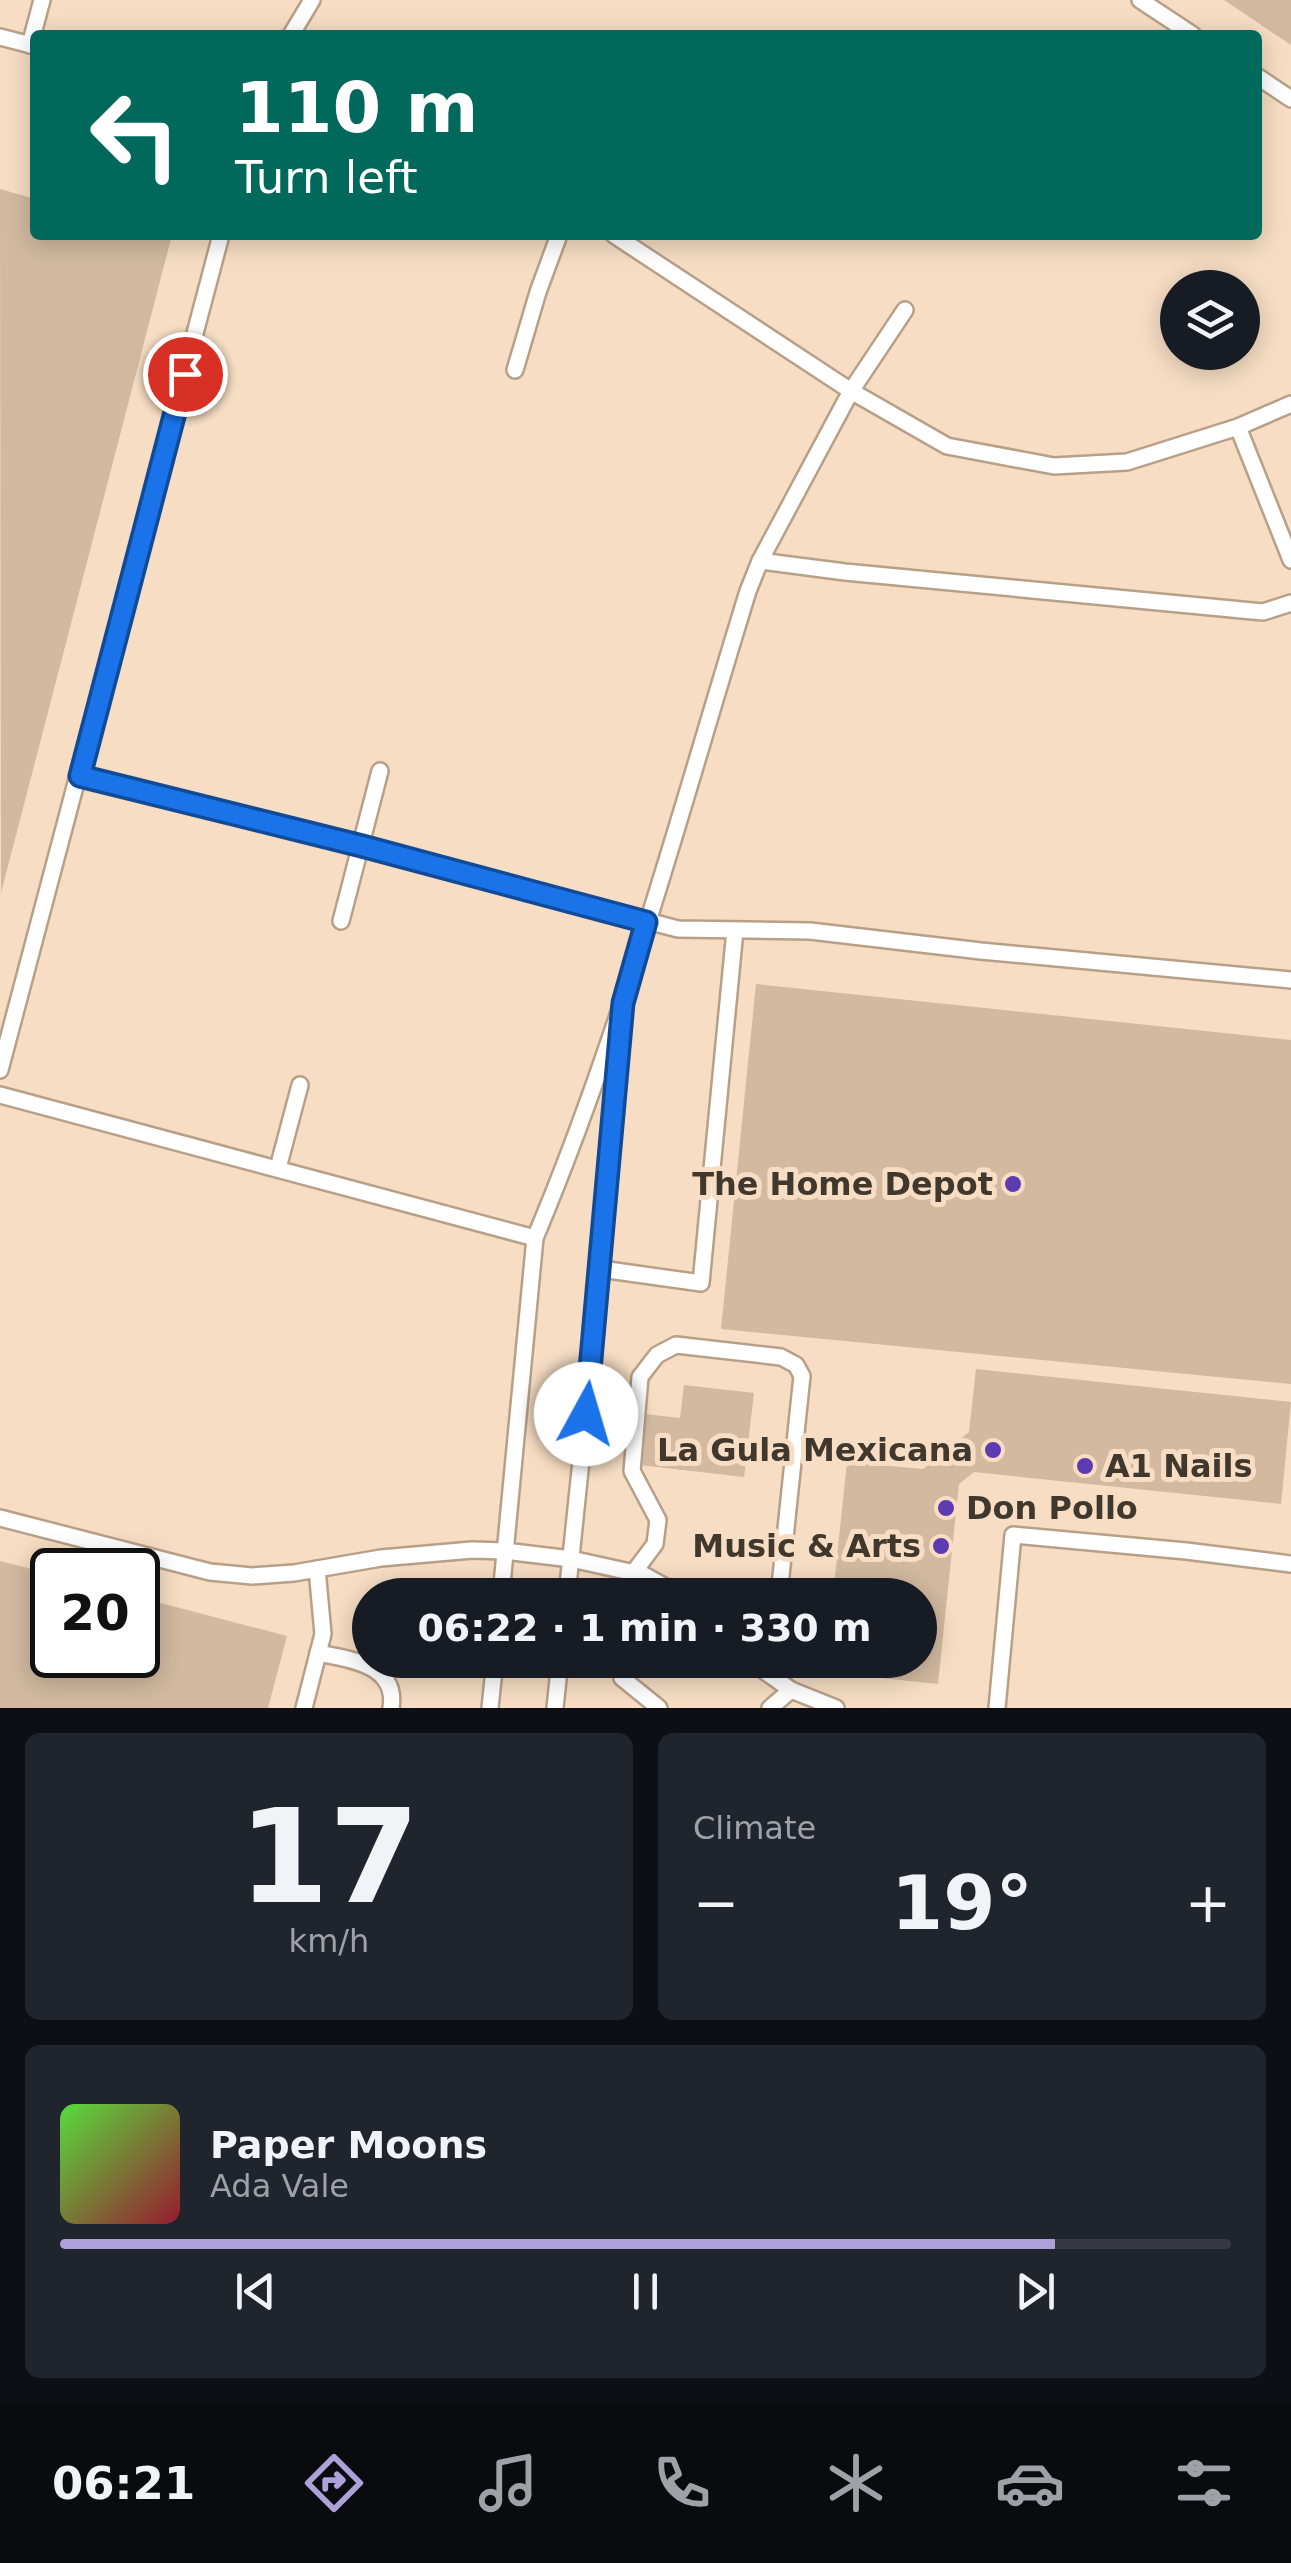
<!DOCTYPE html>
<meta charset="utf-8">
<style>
:root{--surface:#171b24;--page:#20242c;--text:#f1f3f6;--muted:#9ea1a6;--line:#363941;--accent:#aea0d8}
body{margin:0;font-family:"DejaVu Sans",sans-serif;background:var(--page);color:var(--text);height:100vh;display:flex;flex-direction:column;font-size:38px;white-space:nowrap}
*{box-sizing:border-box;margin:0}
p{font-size:32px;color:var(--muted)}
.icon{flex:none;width:55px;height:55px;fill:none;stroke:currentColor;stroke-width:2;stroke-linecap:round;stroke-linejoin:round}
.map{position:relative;height:1708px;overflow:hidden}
.sheet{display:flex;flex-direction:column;gap:25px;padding:25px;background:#0d0f14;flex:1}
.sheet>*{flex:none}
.top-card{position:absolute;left:30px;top:30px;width:1232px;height:210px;border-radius:10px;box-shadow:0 5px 25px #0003;background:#00695c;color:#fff;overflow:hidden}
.tools{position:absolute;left:1160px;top:270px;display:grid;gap:20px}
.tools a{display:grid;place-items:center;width:100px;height:100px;border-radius:50%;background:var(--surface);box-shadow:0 5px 25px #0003;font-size:50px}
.speed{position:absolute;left:30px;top:1548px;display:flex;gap:20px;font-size:50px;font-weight:700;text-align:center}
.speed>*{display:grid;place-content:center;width:130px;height:130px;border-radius:50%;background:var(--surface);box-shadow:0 5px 25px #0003;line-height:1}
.speed .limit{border:5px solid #111;border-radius:15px;background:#fff;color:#111}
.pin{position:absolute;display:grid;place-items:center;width:85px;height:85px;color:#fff;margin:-42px;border:5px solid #fff;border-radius:50%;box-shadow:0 2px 10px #0007}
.me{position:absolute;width:110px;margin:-55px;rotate:6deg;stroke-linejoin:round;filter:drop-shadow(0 0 8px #0008)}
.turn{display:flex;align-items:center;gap:35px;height:210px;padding:0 40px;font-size:45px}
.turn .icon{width:130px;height:130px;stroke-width:2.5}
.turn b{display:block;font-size:70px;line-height:85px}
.big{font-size:75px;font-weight:700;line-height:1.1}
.sheet .card{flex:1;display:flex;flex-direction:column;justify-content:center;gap:15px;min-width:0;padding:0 35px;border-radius:15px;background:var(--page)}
.sheet .dial{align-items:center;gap:0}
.dial b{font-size:130px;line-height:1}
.song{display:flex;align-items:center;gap:30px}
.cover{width:120px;height:120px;border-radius:15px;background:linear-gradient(135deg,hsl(110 70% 55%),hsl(350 70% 35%))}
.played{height:10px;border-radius:5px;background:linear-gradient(90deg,var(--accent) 85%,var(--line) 85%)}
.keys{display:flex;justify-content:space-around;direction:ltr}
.heat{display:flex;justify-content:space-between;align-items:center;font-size:55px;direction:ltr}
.sheet .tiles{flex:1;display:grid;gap:25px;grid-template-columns:1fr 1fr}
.card:last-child{grid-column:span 2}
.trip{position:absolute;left:352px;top:1578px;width:585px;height:100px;border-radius:50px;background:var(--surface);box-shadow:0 5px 25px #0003;font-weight:700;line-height:100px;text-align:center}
.tabs{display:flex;height:160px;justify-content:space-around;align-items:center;background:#090b0e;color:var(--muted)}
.tabs .icon{width:70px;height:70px}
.tabs .active{color:var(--accent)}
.tabs b{font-size:45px;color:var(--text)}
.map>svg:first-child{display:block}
.building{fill:#d2b9a0}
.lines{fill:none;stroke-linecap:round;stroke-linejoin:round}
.service-casing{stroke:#b8a088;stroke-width:20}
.service{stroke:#fff;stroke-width:15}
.route-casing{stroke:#114b97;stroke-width:25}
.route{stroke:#1a73e8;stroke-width:18}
.poi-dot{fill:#5d3bb3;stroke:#f6ddc3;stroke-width:4}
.labels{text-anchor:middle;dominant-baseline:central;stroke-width:10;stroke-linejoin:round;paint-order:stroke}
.poi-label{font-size:32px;font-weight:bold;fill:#40372d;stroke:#f6ddc3;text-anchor:end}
</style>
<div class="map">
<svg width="1291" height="1708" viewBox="0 0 1291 1708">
<rect width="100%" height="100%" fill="#f6ddc3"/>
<!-- building -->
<g class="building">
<polygon points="1224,0 1291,0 1291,45"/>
<polygon points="0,189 35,199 35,235 172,235 1,893"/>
<polygon points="756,984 1291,1040 1291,1384 721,1329"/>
<polygon points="976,1369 1291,1402 1281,1504 974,1472 959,1484 938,1684 824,1672 826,1660 920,1660 920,1595 833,1595 847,1462 923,1469 969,1432"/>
<polygon points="684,1385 754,1393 744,1477 639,1465 645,1414 680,1418"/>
<polygon points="0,1561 52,1574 52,1655 138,1655 138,1597 287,1636 268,1708 0,1708"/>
</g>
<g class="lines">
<defs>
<g id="service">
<polyline points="1140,0 1193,35"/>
<polyline points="291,35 312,0"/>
<polyline points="0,37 35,46"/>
<polyline points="30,45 42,0"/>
<polyline points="1258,77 1291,99"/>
<polyline points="614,235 851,391 947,446 1054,466 1127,462 1238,427 1291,404"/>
<polyline points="515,370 538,292 559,235"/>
<polyline points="1238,427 1291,560"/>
<polyline points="760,561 845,572 1263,612 1291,603"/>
<polyline points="80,776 361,846 678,929 810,931 981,951 1291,980"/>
<polyline points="341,921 380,771"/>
<polyline points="0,1070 221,235"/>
<polyline points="0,1095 535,1238"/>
<polyline points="278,1168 300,1085"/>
<polyline points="601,1269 701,1283 735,930"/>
<polyline points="0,1518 210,1572 252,1576 294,1573 381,1558 472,1550 505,1551 571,1559 644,1575 680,1595"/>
<path d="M501,1595L535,1238C623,1029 681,808 748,591L760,561L851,391L905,310"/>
<polyline points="567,1595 601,1269 622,1022"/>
<polyline points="631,1595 634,1572 655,1544 658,1520 632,1471 640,1377 657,1355 676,1345 781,1357 796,1365 802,1376 779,1595"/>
<path d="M318,1653C350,1659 398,1665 391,1708"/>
<polyline points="624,1660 622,1678 659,1708"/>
<polyline points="749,1660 791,1690 836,1708"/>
<polyline points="304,1708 323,1634 317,1569"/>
<polyline points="490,1708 495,1660"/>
<polyline points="555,1708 560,1660"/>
<polyline points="770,1708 791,1690"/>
<polyline points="997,1708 1013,1535 1186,1551 1291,1564"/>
</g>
</defs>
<!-- service casing -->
<use href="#service" class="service-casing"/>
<!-- service -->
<use href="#service" class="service"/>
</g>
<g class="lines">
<defs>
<polyline id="route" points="185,374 80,776 362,846 646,922 623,1003 586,1414"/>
</defs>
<!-- route casing -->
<use href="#route" class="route-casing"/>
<!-- route -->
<use href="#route" class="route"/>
</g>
<!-- markers -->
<g class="poi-dot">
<circle cx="1013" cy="1184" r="10"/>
<circle cx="993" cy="1450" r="10"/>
<circle cx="1085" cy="1466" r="10"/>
<circle cx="946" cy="1508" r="10"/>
<circle cx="941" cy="1546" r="10"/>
</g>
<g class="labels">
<!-- poi labels -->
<g class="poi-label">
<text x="993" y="1184">The Home Depot</text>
<text x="973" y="1450">La Gula Mexicana</text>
<text x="1105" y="1466" text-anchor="start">A1 Nails</text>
<text x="966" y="1508" text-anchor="start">Don Pollo</text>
<text x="921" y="1546">Music &amp; Arts</text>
</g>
</g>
</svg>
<div class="tools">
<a><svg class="icon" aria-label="layers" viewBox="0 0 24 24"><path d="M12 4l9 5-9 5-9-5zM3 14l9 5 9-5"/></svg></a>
</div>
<div class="speed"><div class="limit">20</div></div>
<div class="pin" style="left:185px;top:374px;background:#d93025"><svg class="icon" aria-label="arrive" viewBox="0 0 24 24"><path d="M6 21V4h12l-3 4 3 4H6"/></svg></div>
<svg class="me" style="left:586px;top:1414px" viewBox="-20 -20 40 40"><circle r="19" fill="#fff"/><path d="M0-13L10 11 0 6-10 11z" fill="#1a73e8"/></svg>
<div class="trip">06:22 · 1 min · 330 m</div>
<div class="top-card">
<div class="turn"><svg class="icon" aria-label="left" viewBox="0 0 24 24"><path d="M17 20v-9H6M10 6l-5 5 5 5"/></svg><div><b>110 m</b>Turn left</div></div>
</div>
</div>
<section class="sheet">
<div class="tiles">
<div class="card dial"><b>17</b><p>km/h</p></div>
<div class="card"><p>Climate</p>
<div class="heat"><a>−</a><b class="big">19°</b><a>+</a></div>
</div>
<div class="card">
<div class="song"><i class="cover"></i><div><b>Paper Moons</b><p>Ada Vale</p></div></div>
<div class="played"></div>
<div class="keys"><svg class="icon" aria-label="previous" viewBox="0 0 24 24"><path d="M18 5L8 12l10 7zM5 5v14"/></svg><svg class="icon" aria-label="pause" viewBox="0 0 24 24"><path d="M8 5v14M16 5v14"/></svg><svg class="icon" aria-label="next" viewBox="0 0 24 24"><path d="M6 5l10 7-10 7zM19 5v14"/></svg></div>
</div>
</div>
</section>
<nav class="tabs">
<b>06:21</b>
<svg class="icon active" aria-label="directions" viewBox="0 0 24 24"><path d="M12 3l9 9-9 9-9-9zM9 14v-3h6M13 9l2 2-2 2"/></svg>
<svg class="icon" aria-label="music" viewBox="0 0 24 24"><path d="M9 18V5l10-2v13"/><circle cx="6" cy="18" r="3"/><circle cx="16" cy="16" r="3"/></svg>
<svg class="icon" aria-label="phone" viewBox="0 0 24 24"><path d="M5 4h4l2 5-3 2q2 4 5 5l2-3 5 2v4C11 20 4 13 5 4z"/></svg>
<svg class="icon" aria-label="climate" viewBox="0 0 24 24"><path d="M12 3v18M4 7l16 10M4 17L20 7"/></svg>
<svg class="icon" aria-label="car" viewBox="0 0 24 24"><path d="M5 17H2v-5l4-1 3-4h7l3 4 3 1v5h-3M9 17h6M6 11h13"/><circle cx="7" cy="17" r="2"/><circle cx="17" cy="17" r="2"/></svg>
<svg class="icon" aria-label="filters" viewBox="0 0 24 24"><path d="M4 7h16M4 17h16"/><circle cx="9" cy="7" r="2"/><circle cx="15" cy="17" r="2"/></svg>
</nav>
